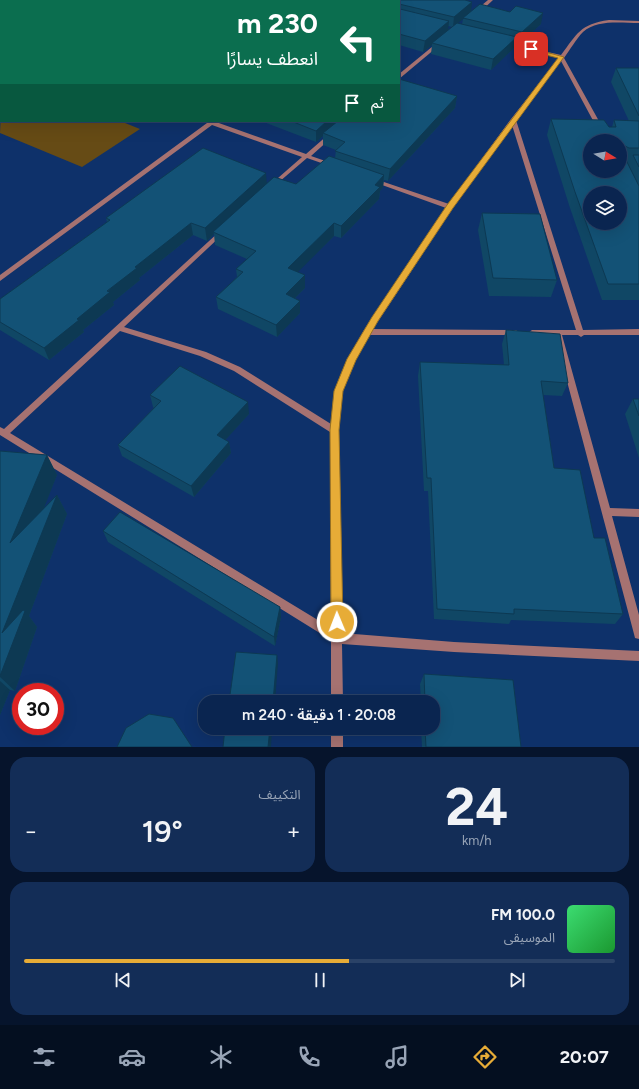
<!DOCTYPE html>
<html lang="ar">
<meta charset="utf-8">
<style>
:root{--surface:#0a2550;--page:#132d57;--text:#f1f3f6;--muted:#99a5b7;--line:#2a4267;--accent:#e7ac37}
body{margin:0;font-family:Figtree,"Noto Sans Arabic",sans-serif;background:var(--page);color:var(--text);direction:rtl;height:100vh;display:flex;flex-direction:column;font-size:15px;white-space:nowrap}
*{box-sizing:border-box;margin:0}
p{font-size:13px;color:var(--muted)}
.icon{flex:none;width:22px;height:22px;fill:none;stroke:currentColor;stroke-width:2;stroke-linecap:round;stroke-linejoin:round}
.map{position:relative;height:747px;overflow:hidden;direction:ltr}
.panel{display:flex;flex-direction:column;gap:10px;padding:10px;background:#06142c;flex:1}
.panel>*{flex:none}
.hud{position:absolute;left:0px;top:0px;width:400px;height:122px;box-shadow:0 4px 16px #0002,0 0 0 1px var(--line);direction:rtl;background:#0b6e4f;color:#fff;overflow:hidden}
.needle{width:26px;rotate:101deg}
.fabs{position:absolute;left:583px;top:134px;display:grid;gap:8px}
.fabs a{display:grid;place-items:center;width:44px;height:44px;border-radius:50%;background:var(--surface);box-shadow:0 4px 16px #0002,0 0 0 1px var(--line);font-size:20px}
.speed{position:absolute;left:12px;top:683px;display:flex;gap:8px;font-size:20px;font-weight:700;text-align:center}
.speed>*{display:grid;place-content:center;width:52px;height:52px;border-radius:50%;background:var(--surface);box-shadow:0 4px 16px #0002,0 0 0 1px var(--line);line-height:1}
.speed .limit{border:6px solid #d22;background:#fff;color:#111}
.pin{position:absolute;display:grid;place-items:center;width:34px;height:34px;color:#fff;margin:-17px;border-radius:8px;box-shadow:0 2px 6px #0006}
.me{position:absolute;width:44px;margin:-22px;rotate:359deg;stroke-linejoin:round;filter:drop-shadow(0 0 3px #0008)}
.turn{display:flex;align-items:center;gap:14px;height:84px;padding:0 16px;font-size:18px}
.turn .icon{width:52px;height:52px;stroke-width:2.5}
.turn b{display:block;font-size:28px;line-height:34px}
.then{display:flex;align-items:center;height:38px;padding:0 16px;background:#0003;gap:8px;font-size:15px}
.big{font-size:30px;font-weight:600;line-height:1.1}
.panel .card{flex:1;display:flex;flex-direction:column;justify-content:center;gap:6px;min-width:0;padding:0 14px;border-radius:16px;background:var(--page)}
.panel .dial{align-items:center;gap:0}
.dial b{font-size:52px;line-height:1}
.song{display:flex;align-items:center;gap:12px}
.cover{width:48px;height:48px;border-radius:6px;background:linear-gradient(135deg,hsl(140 70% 55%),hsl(130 70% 35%))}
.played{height:4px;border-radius:2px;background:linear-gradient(90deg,var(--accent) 55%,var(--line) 55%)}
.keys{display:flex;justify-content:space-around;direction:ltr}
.heat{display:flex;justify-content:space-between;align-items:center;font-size:22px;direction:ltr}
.panel .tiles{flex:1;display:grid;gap:10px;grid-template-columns:1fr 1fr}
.card:last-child{grid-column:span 2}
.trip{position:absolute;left:198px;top:695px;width:242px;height:40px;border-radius:16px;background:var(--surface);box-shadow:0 4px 16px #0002,0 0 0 1px var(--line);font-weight:600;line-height:40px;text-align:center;direction:rtl}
.tab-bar{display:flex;height:64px;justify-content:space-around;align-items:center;background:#040f20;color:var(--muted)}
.tab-bar .icon{width:28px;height:28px}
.tab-bar .current{color:var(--accent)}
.tab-bar b{font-size:18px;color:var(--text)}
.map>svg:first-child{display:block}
.green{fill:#664b15}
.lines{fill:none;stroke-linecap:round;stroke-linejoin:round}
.street{fill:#a67271;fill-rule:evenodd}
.wall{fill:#104765;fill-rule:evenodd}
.shaded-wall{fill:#0d3953}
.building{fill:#135276;stroke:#0d3953;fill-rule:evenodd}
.route{fill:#e7ac37;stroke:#967024}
</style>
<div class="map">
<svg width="639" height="747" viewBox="0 0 639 747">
<rect width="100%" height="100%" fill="#0e316a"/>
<!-- green -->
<polygon class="green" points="1,111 1,121 120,121 140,129 82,167 0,133"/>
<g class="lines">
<!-- street -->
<g class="street">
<polygon points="328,0 335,0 336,1 329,1"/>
<polygon points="488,0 493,0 479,13 475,13 475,11"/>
<path d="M609,20L639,21V23C622,23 597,19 583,32C576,39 570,50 564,58L610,141H604L561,61L516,120L583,330L639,329V335H584L581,337L578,335H562L610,508L639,509V517L612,516L639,615V639L635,638L634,634L555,336H532L528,333L532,330H576L512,125L453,208L373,329L516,330L520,333L519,335H369L356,359L343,391L338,430L342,633L454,642L639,651V661L454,652L342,644L343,702H331V640L0,435V427L4,429L220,231L222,230L225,232L224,233L124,327L206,352L240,367L331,424L335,391L348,359L364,330L446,208L371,181V179H375L449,204L511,119L559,58L503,44V42L561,55C577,34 580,24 609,20ZM120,331L200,356L234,371L330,432L331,628L10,433Z"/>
<polygon points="438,42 442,43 399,79 399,74"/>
<rect x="0" y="47" width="1" height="2"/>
<polygon points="207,121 217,121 216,122 306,154 344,121 350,121 311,156 334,164 334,166 330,166 307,158 272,188 270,187 270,185 302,157 212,125 0,281 0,275 207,123"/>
<rect x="331" y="728" width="12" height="19"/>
</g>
</g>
<!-- wall -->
<g class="wall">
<rect x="227" y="0" width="104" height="1"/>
<path d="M399,1L471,12L541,24L520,43L515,42L514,48L491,70L431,54L432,45L423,52L399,45ZM463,19L462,24L458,23ZM448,26L452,27L448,30Z"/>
<polygon points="616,68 639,68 639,300 602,300 570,208 547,135 551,119 609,127 612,127 614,120 629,121 611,82"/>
<polygon points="457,96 455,108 388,181 384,180 383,187 380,191 379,199 341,238 334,236 297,272 305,288 295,298 300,301 300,313 277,337 218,309 216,297 237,277 236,269 247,259 215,245 214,234 207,241 193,235 139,278 140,280 113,302 114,305 83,330 84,332 49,360 0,330 0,299 107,222 106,218 267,184 296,184 335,158 336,150 323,145 323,136 316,142 261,121 399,121"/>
<polygon points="482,213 557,280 551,297 489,296 478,230"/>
<polygon points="506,330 568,383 562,396 543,395 554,468 594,538 623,614 615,624 511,620 509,624 434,619 428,491 424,491 418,376 420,362 504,365 502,344"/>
<polygon points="150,395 249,414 225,440 229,442 231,453 194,497 122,456 118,445 154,408 153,407"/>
<polygon points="633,399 639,399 639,458 625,414"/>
<polygon points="0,451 47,455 57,475 43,509 57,495 67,514 29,616 37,627 15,691 10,690 0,715"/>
<polygon points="103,531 280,607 281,617 275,646 108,542"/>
<polygon points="424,674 521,747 422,747 421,728 433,728 433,702 421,702 420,684"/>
</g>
<!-- shaded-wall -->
<g class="shaded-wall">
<polygon points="317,0 331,0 331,1 316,1"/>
<polygon points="472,2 471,13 453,27 454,17"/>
<polygon points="543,13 541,24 520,43 522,32"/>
<polygon points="449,21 448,32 432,43 432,45 423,52 425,41"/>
<polygon points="517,37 514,48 491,70 493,59"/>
<polygon points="457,96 455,108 388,181 390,169"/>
<polygon points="327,121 342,121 323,133 323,136 316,142 316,131"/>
<polygon points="266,173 267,185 213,232 214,234 207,241 205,228"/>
<polygon points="384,175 383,187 380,191 379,199 341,238 341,226 375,185"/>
<polygon points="191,223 193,235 139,278 140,280 113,302 114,305 83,330 84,332 49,360 44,348 135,267"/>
<polygon points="334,223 334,236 289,281 288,268"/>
<polygon points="305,275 305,288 286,307 286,294"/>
<polygon points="300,301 300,313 277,337 276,325"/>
<polygon points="248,402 249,414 219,447 217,435"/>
<polygon points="229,442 231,453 194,497 191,486"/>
<polygon points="47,455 57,475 23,561 10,543"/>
<polygon points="57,495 67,514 29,616 37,627 15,691 0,677 2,633"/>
<polygon points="280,607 281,617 275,646 274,637"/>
<polygon points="277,655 278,663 275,702 273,702"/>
<polygon points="0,681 10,690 0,715"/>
<polygon points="270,728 272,728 271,747 268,747"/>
</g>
<!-- building -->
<g class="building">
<polygon points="235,0 317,0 316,1 236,1"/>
<polygon points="399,0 465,0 472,2 454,17 399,4 399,1 398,1"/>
<polygon points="480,4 510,12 516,6 543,13 522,32 463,18"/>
<polygon points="399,5 400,9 449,21 425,41 399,34"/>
<polygon points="457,23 517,37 493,59 432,43"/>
<polygon points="616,68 639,68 639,116"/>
<polygon points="399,79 457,96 390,169 335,151 345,142 323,133 338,121 399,121"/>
<path d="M551,119L604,120L609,127H616L614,120L639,121V148H629L625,146L624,156L639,186V284H608L575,192ZM590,141H620V171H590ZM590,193H620V223H590Z"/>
<polygon points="291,121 327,121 316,131"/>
<polygon points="203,148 266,173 205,228 191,223 135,267 137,268 107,291 110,292 77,319 79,320 44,348 0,322 0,299 110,220 106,218"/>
<polygon points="633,155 639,155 639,167"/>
<polygon points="329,156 384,175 375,185 380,187 341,226 334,223 288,268 305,275 286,294 300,301 276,325 216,297 243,272 236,269 256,251 213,232 274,177 296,184"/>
<polygon points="482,213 540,214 557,280 493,278"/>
<polygon points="506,330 560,334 568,383 541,381 554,468 580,470 594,538 605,538 623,614 514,609 514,614 437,609 431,478 427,478 420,362 509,365"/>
<polygon points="180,366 248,402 217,435 229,442 191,486 118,445 161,401 150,395"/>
<polygon points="633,399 639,399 639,416"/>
<polygon points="0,451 47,455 10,543 57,495 2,633 23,610 25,611 0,676"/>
<polygon points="120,512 280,607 274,637 103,531"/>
<polygon points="236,652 277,655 273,702 229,702"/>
<polygon points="424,674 513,680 521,747 426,747 425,728 433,728 433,702 425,702"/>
<polygon points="149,714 173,718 192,747 117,747 126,728"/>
<polygon points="225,728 270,728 268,747 223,747"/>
</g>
<!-- route -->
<polygon class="route" points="531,48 564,57 453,208 378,321 356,360 343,391 339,430 343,622 342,627 337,628 333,627 331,622 330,430 334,391 347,359 372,317 447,205 558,58 529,51"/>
</svg>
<div class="fabs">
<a><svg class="needle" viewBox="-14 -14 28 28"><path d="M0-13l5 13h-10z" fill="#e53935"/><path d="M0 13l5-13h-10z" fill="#99a5b7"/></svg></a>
<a><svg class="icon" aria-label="layers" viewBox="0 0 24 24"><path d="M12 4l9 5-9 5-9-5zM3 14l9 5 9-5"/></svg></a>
</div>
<div class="speed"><div class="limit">30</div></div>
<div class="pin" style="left:531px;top:49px;background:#d93025"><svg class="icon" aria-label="arrive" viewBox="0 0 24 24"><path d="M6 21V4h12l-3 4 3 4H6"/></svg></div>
<svg class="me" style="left:337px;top:622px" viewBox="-20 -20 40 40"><circle r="17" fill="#e7ac37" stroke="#fff" stroke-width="3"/><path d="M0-11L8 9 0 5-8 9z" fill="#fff"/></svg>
<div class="trip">20:08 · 1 دقيقة · 240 m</div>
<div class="hud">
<div class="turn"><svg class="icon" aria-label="left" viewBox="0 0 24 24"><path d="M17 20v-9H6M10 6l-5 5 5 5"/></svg><div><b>230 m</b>انعطف يسارًا</div></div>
<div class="then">ثم<svg class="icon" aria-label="arrive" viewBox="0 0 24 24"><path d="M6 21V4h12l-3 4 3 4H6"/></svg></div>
</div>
</div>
<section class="panel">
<div class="tiles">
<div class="card dial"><b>24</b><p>km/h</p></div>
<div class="card"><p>التكييف</p>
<div class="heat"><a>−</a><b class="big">19°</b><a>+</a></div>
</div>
<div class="card">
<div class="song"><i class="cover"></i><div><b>100.0 FM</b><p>الموسيقى</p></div></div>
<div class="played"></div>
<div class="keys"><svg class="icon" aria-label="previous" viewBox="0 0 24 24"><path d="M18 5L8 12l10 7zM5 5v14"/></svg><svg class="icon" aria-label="pause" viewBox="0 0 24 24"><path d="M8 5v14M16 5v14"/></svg><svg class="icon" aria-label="next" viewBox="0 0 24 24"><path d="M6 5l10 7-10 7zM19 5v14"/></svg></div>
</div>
</div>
</section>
<nav class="tab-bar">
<b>20:07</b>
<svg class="icon current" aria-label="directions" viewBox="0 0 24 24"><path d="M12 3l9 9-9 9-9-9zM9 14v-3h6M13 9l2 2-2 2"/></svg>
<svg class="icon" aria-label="music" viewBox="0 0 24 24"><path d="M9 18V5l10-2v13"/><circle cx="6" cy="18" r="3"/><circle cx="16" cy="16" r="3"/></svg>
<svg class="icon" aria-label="phone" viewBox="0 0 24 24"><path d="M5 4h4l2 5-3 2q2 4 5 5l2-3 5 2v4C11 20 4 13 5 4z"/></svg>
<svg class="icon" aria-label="climate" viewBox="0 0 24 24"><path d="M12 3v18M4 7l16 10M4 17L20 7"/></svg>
<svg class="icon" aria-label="car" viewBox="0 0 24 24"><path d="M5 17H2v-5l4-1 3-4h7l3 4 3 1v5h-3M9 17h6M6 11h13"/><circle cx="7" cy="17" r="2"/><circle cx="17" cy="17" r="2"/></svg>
<svg class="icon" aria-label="filters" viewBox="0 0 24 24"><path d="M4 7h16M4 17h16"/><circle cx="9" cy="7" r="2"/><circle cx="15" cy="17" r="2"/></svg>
</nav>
